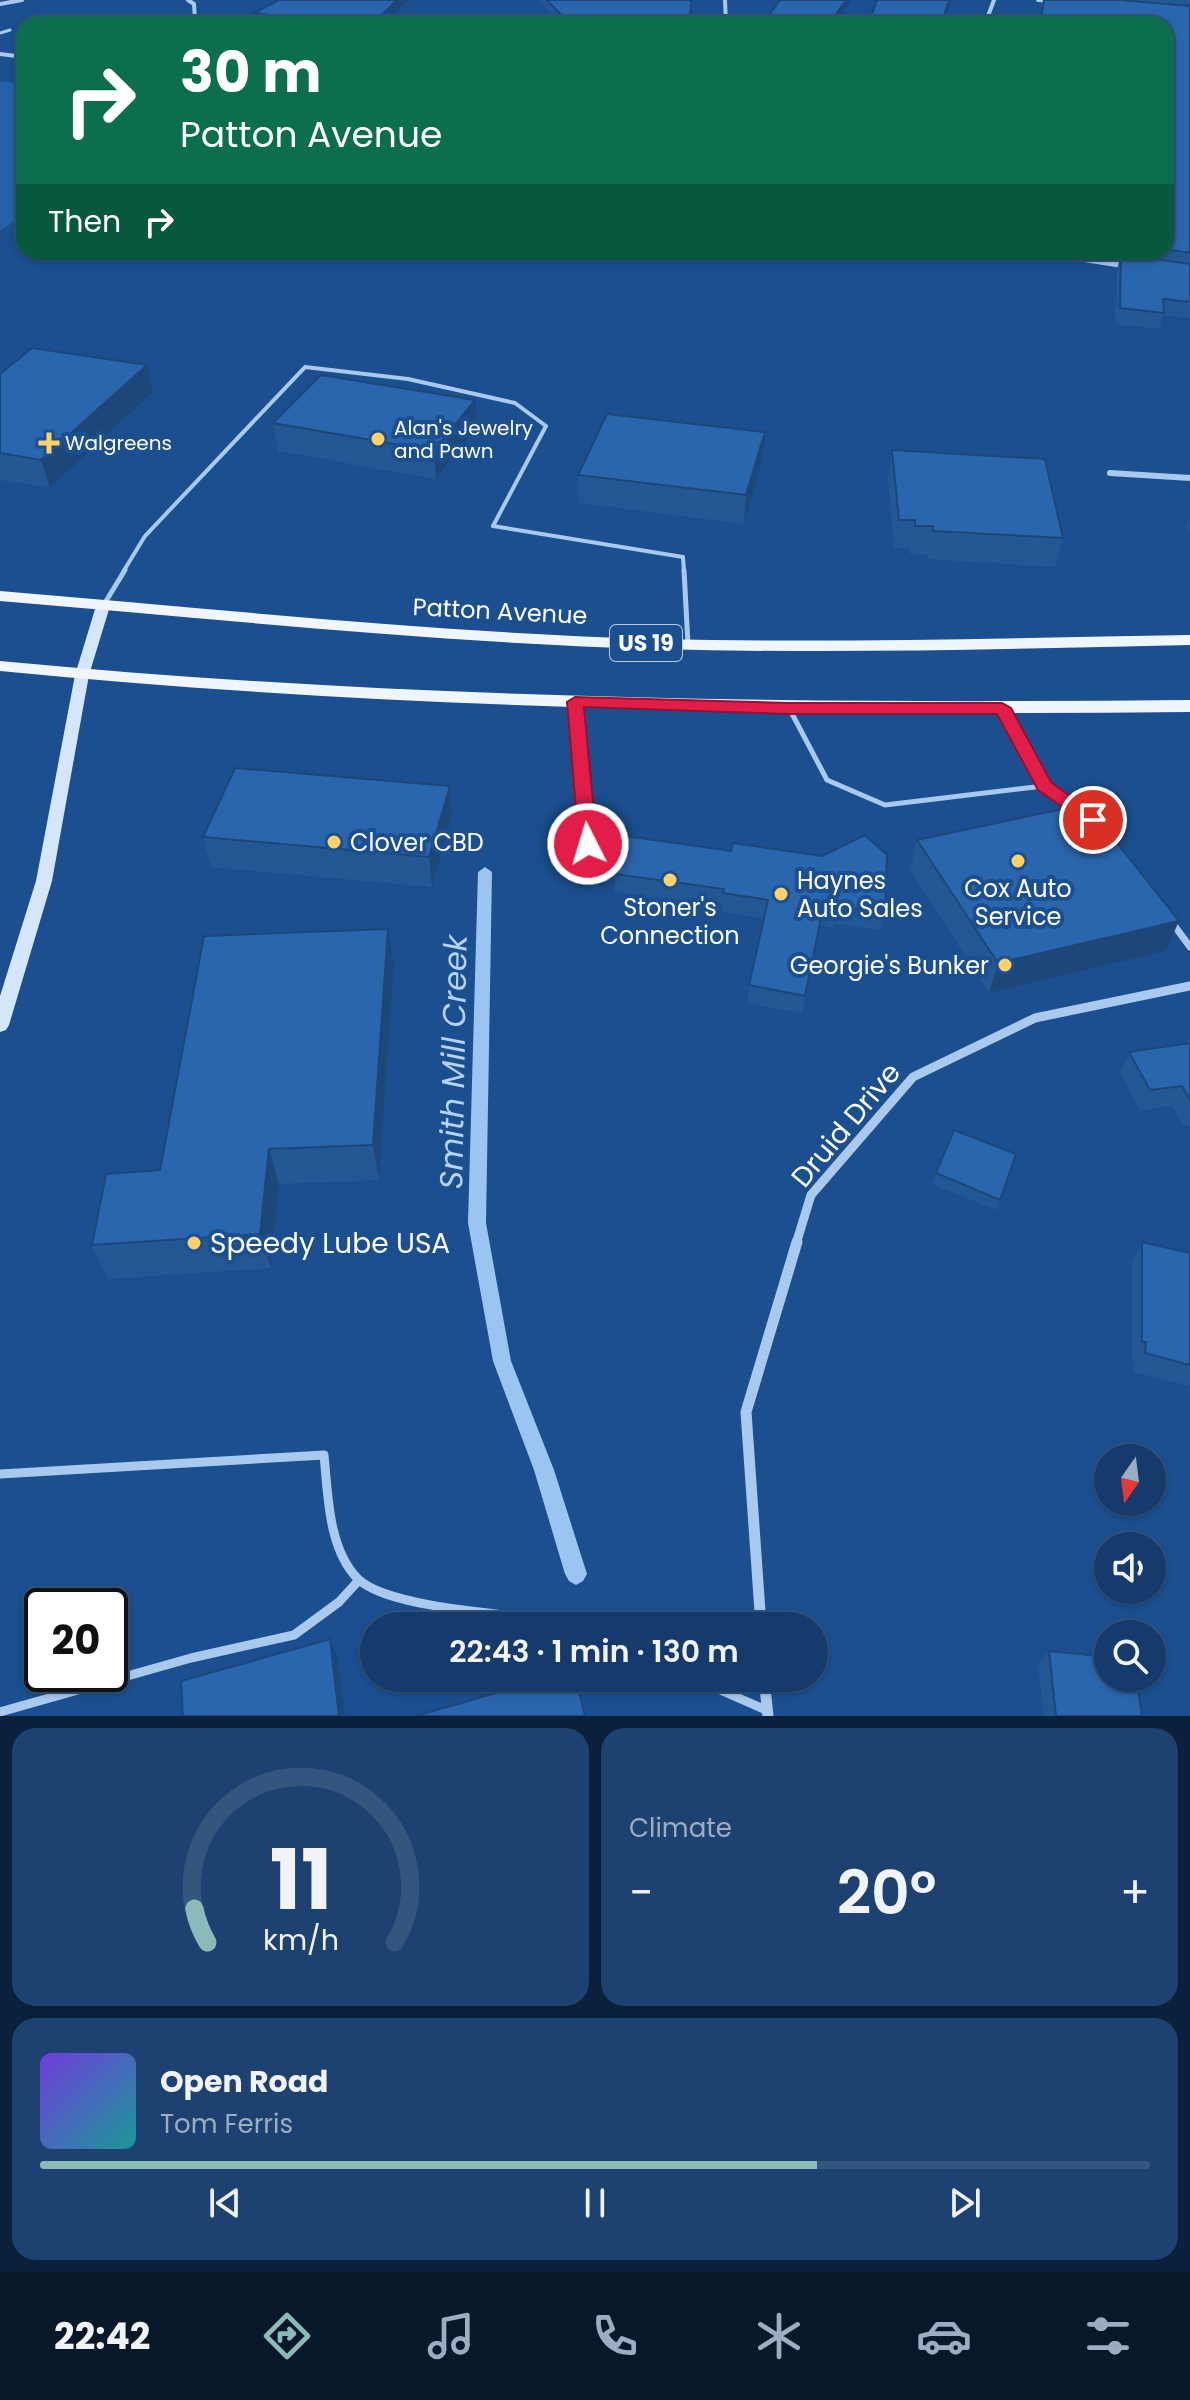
<!DOCTYPE html>
<meta charset="utf-8">
<style>
:root{--surface:#143b6b;--page:#1d4271;--text:#f1f3f6;--muted:#9dadc1;--line:#33557e;--accent:#8bbbb9}
body{margin:0;font-family:Poppins,sans-serif;background:var(--page);color:var(--text);height:100vh;display:flex;flex-direction:column;font-size:30px;white-space:nowrap}
*{box-sizing:border-box;margin:0}
p{font-size:26px;color:var(--muted)}
.icon{flex:none;width:44px;height:44px;fill:none;stroke:currentColor;stroke-width:2;stroke-linecap:round;stroke-linejoin:round}
.map{position:relative;height:1716px;overflow:hidden}
.drawer{display:flex;flex-direction:column;gap:12px;padding:12px;background:#0b203b;flex:1}
.drawer>*{flex:none}
.hud{position:absolute;left:16px;top:16px;width:1158px;height:244px;border-radius:24px;box-shadow:0 2px 6px #0004,0 0 0 2px var(--line);background:#0b6e4f;color:#fff;overflow:hidden}
.needle{width:52px;rotate:194deg}
.controls{position:absolute;left:1094px;top:1444px;display:grid;gap:16px}
.controls a{display:grid;place-items:center;width:72px;height:72px;border-radius:50%;background:var(--surface);box-shadow:0 2px 6px #0004,0 0 0 2px var(--line);font-size:40px}
.speed{position:absolute;left:24px;top:1588px;display:flex;gap:16px;font-size:40px;font-weight:700;text-align:center}
.speed>*{display:grid;place-content:center;width:104px;height:104px;border-radius:50%;background:var(--surface);box-shadow:0 2px 6px #0004,0 0 0 2px var(--line);line-height:1}
.speed .limit{border:4px solid #111;border-radius:12px;background:#fff;color:#111}
.pin{position:absolute;display:grid;place-items:center;width:68px;height:68px;color:#fff;margin:-34px;border:4px solid #fff;border-radius:50%;box-shadow:0 2px 8px #0007}
.me{position:absolute;width:88px;margin:-44px;rotate:355deg;stroke-linejoin:round;filter:drop-shadow(0 0 6px #0008)}
.turn{display:flex;align-items:center;gap:28px;height:168px;padding:0 32px;font-size:36px}
.turn .icon{width:104px;height:104px;stroke-width:2.5}
.turn b{display:block;font-size:56px;line-height:68px}
.then{display:flex;align-items:center;height:76px;padding:0 32px;background:#0003;gap:16px;font-size:30px}
.big{font-size:60px;font-weight:600;line-height:1.1}
.drawer .card{flex:1;display:flex;flex-direction:column;justify-content:center;gap:12px;min-width:0;padding:0 28px;border-radius:24px;background:var(--page)}
.drawer .dial{align-items:center;gap:0}
.dial svg{height:208px;overflow:visible;fill:none;stroke:var(--line);stroke-width:7;stroke-linecap:round;text-anchor:middle}
.dial text{fill:var(--text);stroke:none}
.song{display:flex;align-items:center;gap:24px}
.cover{width:96px;height:96px;border-radius:12px;background:linear-gradient(135deg,hsl(260 70% 55%),hsl(180 70% 35%))}
.played{height:8px;border-radius:4px;background:linear-gradient(90deg,var(--accent) 70%,var(--line) 70%)}
.keys{display:flex;justify-content:space-around;direction:ltr}
.heat{display:flex;justify-content:space-between;align-items:center;font-size:44px;direction:ltr}
.drawer .tiles{flex:1;display:grid;gap:12px;grid-template-columns:1fr 1fr}
.card:last-child{grid-column:span 2}
.trip{position:absolute;left:360px;top:1612px;width:468px;height:80px;border-radius:40px;background:var(--surface);box-shadow:0 2px 6px #0004,0 0 0 2px var(--line);font-weight:600;line-height:80px;text-align:center}
.tab-bar{display:flex;height:128px;justify-content:space-around;align-items:center;background:#08182b;color:var(--muted)}
.tab-bar .icon{width:56px;height:56px}
.tab-bar .active{color:var(--accent)}
.tab-bar b{font-size:36px;color:var(--text)}
.map>svg:first-child{display:block}
.green{fill:#2461a8}
.lines{fill:none;stroke-linecap:round;stroke-linejoin:round}
.stream{fill:#9cc4f0;fill-rule:evenodd}
.lane-far4{stroke:#a9c9ee;stroke-width:3}
.lane-far3{stroke:#a9c9ee;stroke-width:4}
.lane-far2{stroke:#a9c9ee;stroke-width:5}
.lane-far1{stroke:#a9c9ee;stroke-width:7}
.lane{stroke:#a9c9ee;stroke-width:9}
.street-far4{stroke:#a9c9ee;stroke-width:4}
.street-far3{stroke:#a9c9ee;stroke-width:5}
.street-far2{stroke:#a9c9ee;stroke-width:6}
.street-far1{stroke:#a9c9ee;stroke-width:9}
.street{stroke:#a9c9ee;stroke-width:11}
.secondary{fill:#d6e6fa;fill-rule:evenodd}
.primary{fill:#f0f6ff;fill-rule:evenodd}
.wall{fill:#245895}
.shaded-wall{fill:#1d4779}
.building{fill:#2a66ad;stroke:#1d4779;stroke-width:2}
.route{fill:#e11d48;stroke:#92132f;stroke-width:2}
.poi-dot{fill:#ffd166;stroke:#1b4f8f;stroke-width:3}
.labels{text-anchor:middle;dominant-baseline:central;stroke-width:8;stroke-linejoin:round;paint-order:stroke}
.far-poi-label{font-size:20px;fill:#fff;stroke:#1b4f8f;text-anchor:start}
.shield{fill:#1b4f8f;stroke:#bbcadd;stroke-width:2}
.shield-label{font-size:22px;font-weight:bold;fill:#fff}
.street-label{font-size:24px;fill:#fff;stroke:#1b4f8f}
.poi-label{font-size:24px;fill:#fff;stroke:#1b4f8f;text-anchor:start}
.near-street-label{font-size:28px;fill:#fff;stroke:#1b4f8f}
.near-poi-label{font-size:28px;fill:#fff;stroke:#1b4f8f;text-anchor:start}
.near-water-label{font-size:32px;font-style:italic;fill:#b5d3f5;stroke:#1b4f8f}
</style>
<div class="map">
<svg width="1190" height="1716" viewBox="0 0 1190 1716">
<rect width="100%" height="100%" fill="#1b4f8f"/>
<!-- green -->
<polygon class="green" points="0,81 24,84 24,215 0,231"/>
<g class="lines">
<!-- stream -->
<polygon class="stream" points="485,867 492,872 486,1223 511,1361 554,1470 587,1574 583,1581 576,1585 569,1581 565,1574 534,1470 493,1361 468,1223 478,872"/>
<!-- lane-far4 -->
<polyline class="lane-far4" points="0,33 10,30"/>
<!-- lane-far3 -->
<polyline class="lane-far3" points="123,572 145,536 305,367 408,379 515,403 546,426 493,526 683,557 684,572"/>
<!-- lane-far2 -->
<g class="lane-far2">
<polyline points="684,570 688,644"/>
<polyline points="103,606 125,570"/>
<polyline points="575,702 588,844"/>
<polyline points="789,708 827,780 885,805 1044,786 1002,708"/>
<polyline points="1044,786 1077,809"/>
</g>
<!-- lane-far1 -->
<polyline class="lane-far1" points="1171,921 1190,947"/>
<!-- lane -->
<g class="lane">
<path d="M0,1474L324,1455C328,1494 328,1549 358,1579C389,1609 517,1615 563,1621L574,1626"/>
<polyline points="693,1678 766,1710"/>
<polyline points="0,1712 191,1658 294,1635 339,1602 359,1580"/>
</g>
<!-- street-far4 -->
<g class="street-far4">
<polyline points="188,0 194,4 195,20 189,24"/>
<polyline points="725,0 726,24"/>
<polyline points="1038,0 1054,1"/>
<polyline points="0,4 22,0"/>
<polyline points="985,24 994,0"/>
<polyline points="0,54 24,57"/>
</g>
<!-- street-far3 -->
<polyline class="street-far3" points="1036,252 1126,266"/>
<!-- street-far2 -->
<polyline class="street-far2" points="1110,473 1190,478"/>
<!-- street-far1 -->
<polyline class="street-far1" points="796,1244 811,1195 913,1077 1035,1018 1190,986"/>
<!-- street -->
<g class="street">
<polyline points="761,1626 746,1412 797,1242"/>
<polyline points="764,1678 768,1716"/>
</g>
<!-- secondary -->
<polygon class="secondary" points="103,602 110,606 89,675 52,881 9,1025 6,1030 0,1032 0,996 36,881 75,675 96,606"/>
<!-- primary -->
<g class="primary">
<path d="M0,591C219,609 438,633 658,639C835,643 1013,638 1190,635V645C1013,649 835,654 658,649C438,643 219,619 0,601Z"/>
<path d="M0,661C396,699 792,704 1190,700V712C790,716 398,710 0,671Z"/>
</g>
</g>
<!-- wall -->
<g class="wall">
<polygon points="408,0 384,24 262,24 256,23 254,13"/>
<polygon points="538,0 691,0 690,24 561,24"/>
<polygon points="1044,0 1190,0 1190,318 1163,315 1159,329 1115,324 1117,269 1120,258 1117,258 1117,252 1166,252 1166,24"/>
<polygon points="0,374 153,392 50,488 0,480"/>
<polygon points="273,423 477,427 436,479 278,451"/>
<polygon points="765,432 763,459 744,524 579,503 578,475"/>
<polygon points="892,450 1063,538 1055,567 928,559 927,555 910,554 910,549 894,548 888,478"/>
<polygon points="1190,519 1190,533 1187,528"/>
<polygon points="452,816 432,887 211,867 203,837"/>
<polygon points="917,840 1166,951 989,993 910,870"/>
<polygon points="615,874 885,912 881,930 834,924 833,928 820,926 802,1014 747,1003 749,985 764,918 721,912 722,907 615,892"/>
<polygon points="394,966 379,1180 279,1184 271,1268 108,1279 92,1245 160,1170"/>
<polygon points="1190,1043 1190,1125 1183,1126 1172,1106 1140,1111 1120,1072 1129,1052"/>
<polygon points="1016,1154 996,1210 932,1184 936,1173"/>
<polygon points="1142,1242 1190,1253 1190,1386 1134,1372 1135,1361 1132,1360 1132,1262"/>
<polygon points="1049,1651 1142,1716 1044,1716 1038,1665"/>
</g>
<!-- shaded-wall -->
<g class="shaded-wall">
<polygon points="397,0 408,0 384,24 372,24"/>
<polygon points="846,0 852,0 835,24 829,24"/>
<polygon points="949,0 952,0 943,24 941,24"/>
<polygon points="147,365 153,392 50,488 41,460"/>
<polygon points="475,400 477,427 436,479 434,451"/>
<polygon points="765,432 763,459 744,524 746,495"/>
<polygon points="450,786 452,816 432,887 429,857"/>
<polygon points="1179,921 1166,951 989,993 998,963"/>
<polygon points="388,929 394,966 379,1180 373,1145"/>
<polygon points="269,1149 279,1184 271,1268 260,1234"/>
<polygon points="330,1639 338,1660 345,1716 339,1716"/>
</g>
<!-- building -->
<g class="building">
<polygon points="279,0 397,0 372,24 348,24 254,13"/>
<polygon points="547,0 691,0 690,24 570,24"/>
<polygon points="780,0 846,0 829,24 763,24"/>
<polygon points="877,0 949,0 941,24 869,24"/>
<polygon points="1044,0 1120,0 1190,6 1190,253 1166,249 1166,24 1040,24"/>
<polygon points="1121,254 1190,264 1190,302 1163,299 1164,313 1120,308"/>
<polygon points="32,348 147,365 41,460 0,453 0,374"/>
<polygon points="321,375 475,400 434,451 273,423"/>
<polygon points="607,414 765,432 746,495 578,475"/>
<polygon points="892,450 1045,459 1063,538 933,531 933,526 915,526 915,520 899,520"/>
<polygon points="235,768 450,786 429,857 203,837"/>
<polygon points="1086,804 1179,921 998,963 917,840"/>
<polygon points="865,835 887,855 885,912 837,906 837,910 823,908 805,996 749,985 768,900 723,893 724,889 615,874 625,836 731,851 733,843 822,856"/>
<polygon points="388,929 373,1145 269,1149 260,1234 92,1245 106,1174 160,1170 204,936"/>
<polygon points="1190,1043 1190,1100 1182,1086 1150,1090 1129,1052"/>
<polygon points="954,1130 1016,1154 1000,1200 936,1173"/>
<polygon points="1142,1242 1190,1253 1190,1365 1145,1353 1146,1342 1142,1342"/>
<polygon points="330,1639 339,1716 183,1716 181,1681"/>
<polygon points="1049,1651 1108,1657 1108,1678 1136,1678 1142,1716 1056,1716"/>
<polygon points="548,1678 576,1678 585,1716 416,1716"/>
</g>
<!-- route -->
<polygon class="route" points="575,697 789,703 1002,703 1011,708 1051,782 1102,820 1100,824 1087,824 1038,790 997,714 789,714 584,707 597,844 588,850 579,844 567,702"/>
<!-- markers -->
<g class="poi-dot">
<circle cx="378" cy="439" r="8"/>
<path d="M45 431h8v8h8v8h-8v8h-8v-8h-8v-8h8z"/>
<circle cx="334" cy="842" r="8"/>
<circle cx="1018" cy="861" r="8"/>
<circle cx="670" cy="880" r="8"/>
<circle cx="781" cy="894" r="8"/>
<circle cx="1005" cy="965" r="8"/>
<circle cx="194" cy="1243" r="8"/>
</g>
<g class="labels">
<!-- far-poi labels -->
<g class="far-poi-label">
<text x="394" y="428">Alan's Jewelry<tspan x="394" dy="23">and Pawn</tspan></text>
<text x="65" y="443">Walgreens</text>
</g>
<!-- shield labels -->
<rect class="shield" x="610" y="625" width="72" height="36" rx="6"/>
<g class="shield-label">
<text x="646" y="643">US 19</text>
</g>
<!-- street labels -->
<g class="street-label">
<text transform="translate(500 611) rotate(3)">Patton Avenue</text>
</g>
<!-- poi labels -->
<g class="poi-label">
<text x="350" y="842">Clover CBD</text>
<text x="797" y="880">Haynes<tspan x="797" dy="28">Auto Sales</tspan></text>
<text x="1018" y="888" text-anchor="middle">Cox Auto<tspan x="1018" dy="28">Service</tspan></text>
<text x="670" y="907" text-anchor="middle">Stoner's<tspan x="670" dy="28">Connection</tspan></text>
<text x="989" y="965" text-anchor="end">Georgie's Bunker</text>
</g>
<!-- near-street labels -->
<g class="near-street-label">
<text transform="translate(846 1125) rotate(-50)">Druid Drive</text>
</g>
<!-- near-poi labels -->
<g class="near-poi-label">
<text x="210" y="1243">Speedy Lube USA</text>
</g>
<!-- near-water labels -->
<g class="near-water-label">
<text transform="translate(453 1062) rotate(-89)">Smith Mill Creek</text>
</g>
</g>
</svg>
<div class="controls">
<a><svg class="needle" viewBox="-14 -14 28 28"><path d="M0-13l5 13h-10z" fill="#e53935"/><path d="M0 13l5-13h-10z" fill="#9dadc1"/></svg></a>
<a><svg class="icon" aria-label="sound" viewBox="0 0 24 24"><path d="M4 9h4l5-4v14l-5-4H4zM17 9q2 3 0 6"/></svg></a>
<a><svg class="icon" aria-label="search" viewBox="0 0 24 24"><circle cx="10" cy="10" r="6"/><path d="M15 15l6 6"/></svg></a>
</div>
<div class="speed"><div class="limit">20</div></div>
<div class="pin" style="left:1093px;top:820px;background:#d93025"><svg class="icon" aria-label="arrive" viewBox="0 0 24 24"><path d="M6 21V4h12l-3 4 3 4H6"/></svg></div>
<svg class="me" style="left:588px;top:844px" viewBox="-20 -20 40 40"><circle r="17" fill="#e11d48" stroke="#fff" stroke-width="3"/><path d="M0-11L8 9 0 5-8 9z" fill="#fff"/></svg>
<div class="trip">22:43 · 1 min · 130 m</div>
<div class="hud">
<div class="turn"><svg class="icon" aria-label="right" viewBox="0 0 24 24"><path d="M7 20v-9h11M14 6l5 5-5 5"/></svg><div><b>30 m</b>Patton Avenue</div></div>
<div class="then">Then<svg class="icon" aria-label="right" viewBox="0 0 24 24"><path d="M7 20v-9h11M14 6l5 5-5 5"/></svg></div>
</div>
</div>
<section class="drawer">
<div class="tiles">
<div class="card dial"><svg viewBox="0 0 100 80">
<path d="M14 69A42 42 0 1 1 86 69"/>
<path d="M14 69A42 42 0 0 1 9 56" stroke="#8bbbb9"/>
<text x="50" y="56" font-size="32" font-weight="700">11</text>
<text x="50" y="72" font-size="11">km/h</text>
</svg></div>
<div class="card"><p>Climate</p>
<div class="heat"><a>−</a><b class="big">20°</b><a>+</a></div>
</div>
<div class="card">
<div class="song"><i class="cover"></i><div><b>Open Road</b><p>Tom Ferris</p></div></div>
<div class="played"></div>
<div class="keys"><svg class="icon" aria-label="previous" viewBox="0 0 24 24"><path d="M18 5L8 12l10 7zM5 5v14"/></svg><svg class="icon" aria-label="pause" viewBox="0 0 24 24"><path d="M8 5v14M16 5v14"/></svg><svg class="icon" aria-label="next" viewBox="0 0 24 24"><path d="M6 5l10 7-10 7zM19 5v14"/></svg></div>
</div>
</div>
</section>
<nav class="tab-bar">
<b>22:42</b>
<svg class="icon active" aria-label="directions" viewBox="0 0 24 24"><path d="M12 3l9 9-9 9-9-9zM9 14v-3h6M13 9l2 2-2 2"/></svg>
<svg class="icon" aria-label="music" viewBox="0 0 24 24"><path d="M9 18V5l10-2v13"/><circle cx="6" cy="18" r="3"/><circle cx="16" cy="16" r="3"/></svg>
<svg class="icon" aria-label="phone" viewBox="0 0 24 24"><path d="M5 4h4l2 5-3 2q2 4 5 5l2-3 5 2v4C11 20 4 13 5 4z"/></svg>
<svg class="icon" aria-label="climate" viewBox="0 0 24 24"><path d="M12 3v18M4 7l16 10M4 17L20 7"/></svg>
<svg class="icon" aria-label="car" viewBox="0 0 24 24"><path d="M5 17H2v-5l4-1 3-4h7l3 4 3 1v5h-3M9 17h6M6 11h13"/><circle cx="7" cy="17" r="2"/><circle cx="17" cy="17" r="2"/></svg>
<svg class="icon" aria-label="filters" viewBox="0 0 24 24"><path d="M4 7h16M4 17h16"/><circle cx="9" cy="7" r="2"/><circle cx="15" cy="17" r="2"/></svg>
</nav>
